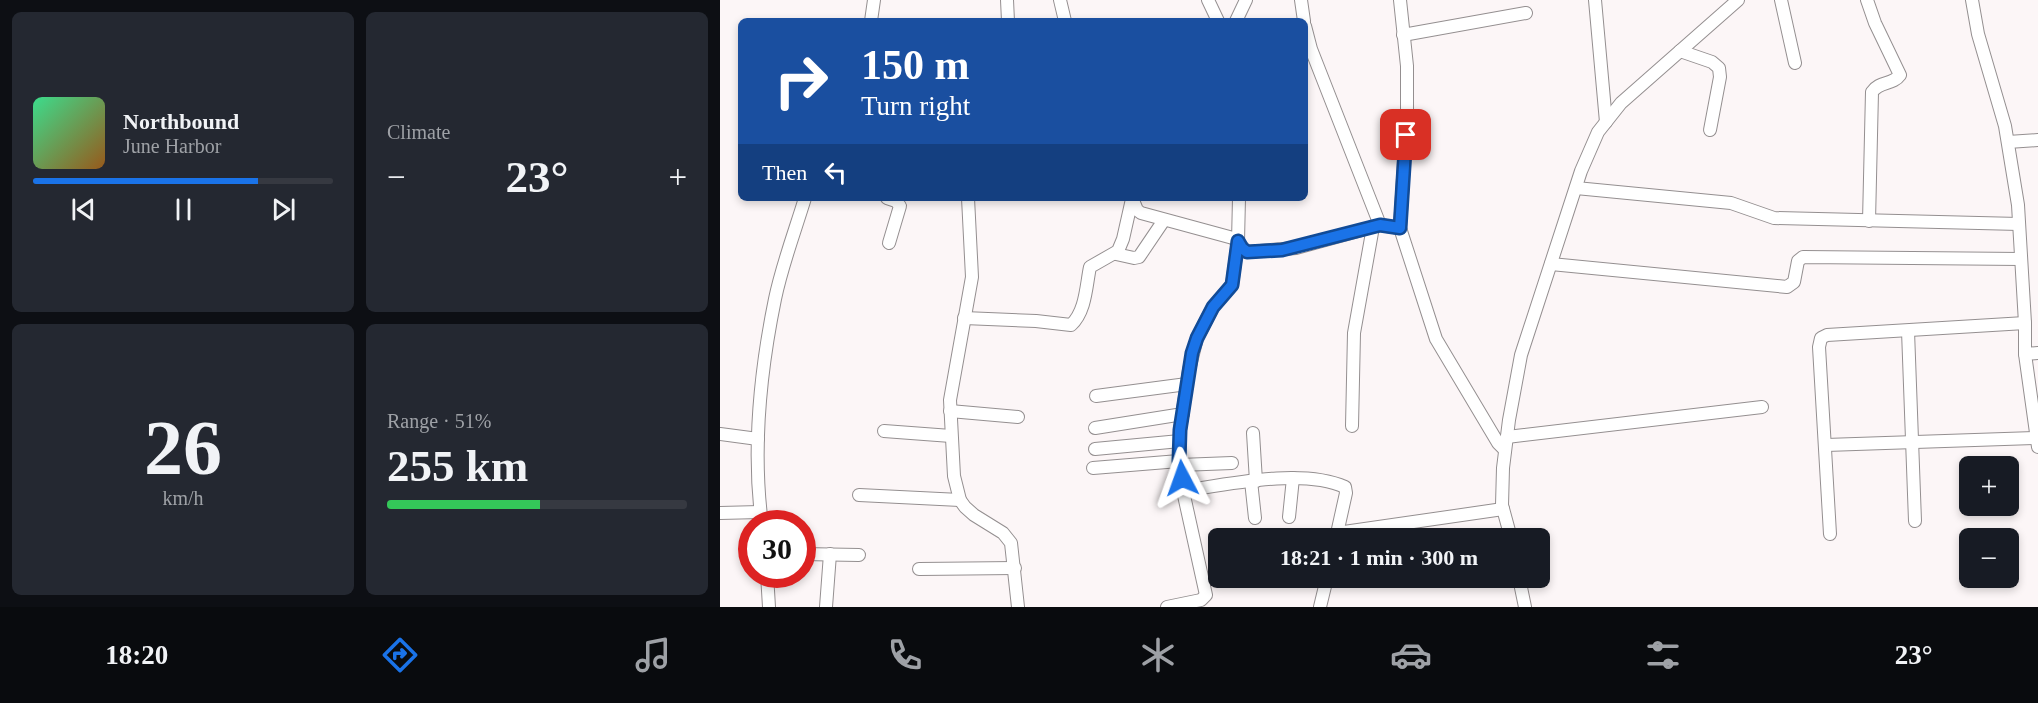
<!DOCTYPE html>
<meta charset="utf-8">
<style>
:root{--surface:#171b24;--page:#242831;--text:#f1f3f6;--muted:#9ea1a6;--line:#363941;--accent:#1a73e8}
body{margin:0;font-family:"Times New Roman",serif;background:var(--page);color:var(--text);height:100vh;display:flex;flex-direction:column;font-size:22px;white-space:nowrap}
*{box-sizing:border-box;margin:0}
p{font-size:20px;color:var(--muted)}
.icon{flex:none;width:33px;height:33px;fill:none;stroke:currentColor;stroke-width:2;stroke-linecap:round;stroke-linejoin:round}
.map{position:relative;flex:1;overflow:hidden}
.sheet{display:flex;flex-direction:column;gap:12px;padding:12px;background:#0d0f14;width:720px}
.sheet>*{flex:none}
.guide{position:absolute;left:18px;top:18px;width:570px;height:183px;border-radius:9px;box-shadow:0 3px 9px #0003;background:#1a4fa0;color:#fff;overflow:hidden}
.fabs{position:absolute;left:1239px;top:456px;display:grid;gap:12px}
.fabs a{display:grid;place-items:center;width:60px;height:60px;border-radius:9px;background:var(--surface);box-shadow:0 3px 9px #0003;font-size:30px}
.speed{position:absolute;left:18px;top:510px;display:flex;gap:12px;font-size:30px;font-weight:700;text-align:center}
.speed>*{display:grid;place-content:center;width:78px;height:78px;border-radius:50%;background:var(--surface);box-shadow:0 3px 9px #0003;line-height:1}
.speed .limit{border:9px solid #d22;background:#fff;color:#111}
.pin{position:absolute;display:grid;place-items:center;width:51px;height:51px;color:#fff;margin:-26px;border-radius:12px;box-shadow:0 3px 9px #0006}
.me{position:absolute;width:66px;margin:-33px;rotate:356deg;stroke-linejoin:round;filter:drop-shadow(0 0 4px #0008)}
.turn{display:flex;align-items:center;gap:21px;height:126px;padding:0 24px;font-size:27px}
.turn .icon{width:78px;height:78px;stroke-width:2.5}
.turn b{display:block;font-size:42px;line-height:51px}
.then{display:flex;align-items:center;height:57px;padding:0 24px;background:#0003;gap:12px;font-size:22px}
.big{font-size:45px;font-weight:800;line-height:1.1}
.sheet .widget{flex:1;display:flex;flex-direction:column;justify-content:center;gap:9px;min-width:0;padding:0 21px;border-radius:9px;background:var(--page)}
.sheet .dial{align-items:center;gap:0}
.dial b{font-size:78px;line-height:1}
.song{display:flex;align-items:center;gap:18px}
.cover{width:72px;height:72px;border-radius:9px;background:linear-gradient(135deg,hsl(150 70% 55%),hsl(30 70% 35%))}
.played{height:6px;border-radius:3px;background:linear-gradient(90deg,var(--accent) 75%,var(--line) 75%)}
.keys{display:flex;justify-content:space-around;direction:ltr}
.heat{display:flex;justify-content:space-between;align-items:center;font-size:33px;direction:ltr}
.charge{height:9px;border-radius:4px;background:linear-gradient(90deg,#34c759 51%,var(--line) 0)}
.sheet .tiles{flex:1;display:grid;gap:12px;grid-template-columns:repeat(2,1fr)}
.trip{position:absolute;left:488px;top:528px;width:342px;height:60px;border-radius:9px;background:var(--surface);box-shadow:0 3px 9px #0003;font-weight:800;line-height:60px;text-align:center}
.menu{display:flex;height:96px;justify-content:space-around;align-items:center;background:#090b0e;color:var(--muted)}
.menu .icon{width:42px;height:42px}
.menu .current{color:var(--accent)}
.menu b{font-size:27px;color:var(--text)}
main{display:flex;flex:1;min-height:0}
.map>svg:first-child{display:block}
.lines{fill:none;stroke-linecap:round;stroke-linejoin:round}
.street-casing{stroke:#948f90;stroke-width:14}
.street{stroke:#fff;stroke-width:12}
.route-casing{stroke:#114b97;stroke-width:15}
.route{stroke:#1a73e8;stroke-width:10}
</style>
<main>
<section class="sheet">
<div class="tiles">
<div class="widget">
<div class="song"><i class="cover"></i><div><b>Northbound</b><p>June Harbor</p></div></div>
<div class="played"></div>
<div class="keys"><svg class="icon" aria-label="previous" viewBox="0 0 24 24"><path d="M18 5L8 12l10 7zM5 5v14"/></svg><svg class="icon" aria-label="pause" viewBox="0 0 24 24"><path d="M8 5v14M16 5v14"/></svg><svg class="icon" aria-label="next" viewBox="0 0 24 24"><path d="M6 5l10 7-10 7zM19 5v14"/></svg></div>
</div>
<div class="widget"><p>Climate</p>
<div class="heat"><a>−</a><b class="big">23°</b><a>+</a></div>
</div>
<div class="widget dial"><b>26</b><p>km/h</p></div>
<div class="widget"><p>Range · 51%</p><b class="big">255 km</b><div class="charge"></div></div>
</div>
</section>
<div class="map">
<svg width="1318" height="607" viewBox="0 0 1318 607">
<rect width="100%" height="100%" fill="#fcf6f7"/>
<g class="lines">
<defs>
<g id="street">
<polyline points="287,0 288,21"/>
<polyline points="340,0 345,21"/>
<polyline points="488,0 498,21"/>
<polyline points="581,0 584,21"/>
<polyline points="875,0 886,122"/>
<polyline points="1061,0 1075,63"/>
<path d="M1147,0L1155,23L1180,75C1173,85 1159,81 1152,92L1149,221"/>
<polyline points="1252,0 1258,34 1285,126 1298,205 1305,323 1305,354 1318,447"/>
<polyline points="151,21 154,0"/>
<polyline points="516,21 526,0"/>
<polyline points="585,26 591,49 660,225"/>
<polyline points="683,35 806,13"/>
<polyline points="960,51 992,62 999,68 1000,77 990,130"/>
<polyline points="1288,142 1318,140"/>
<polyline points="856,188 1011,203 1054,218 1299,224"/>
<polyline points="167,198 176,201 180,206 169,243"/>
<polyline points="248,198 252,277 230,400 234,476 240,500 245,507 254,515 283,533 291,543 298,607"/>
<polyline points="412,198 417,210 421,213 513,238 527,252 576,248 660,225 680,228 716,339 778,443 785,450"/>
<polyline points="680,228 687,112 687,66 680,0"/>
<polyline points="396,254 414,258 419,257 444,220"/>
<polyline points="831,264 1067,287 1074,282 1078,261 1083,257 1301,259"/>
<path d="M244,318L316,321L351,325C366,311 366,286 370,267L398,251L403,239L412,199"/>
<polyline points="1188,331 1195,521"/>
<polyline points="1305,354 1318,353"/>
<polyline points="376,396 467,384"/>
<polyline points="230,411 298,417"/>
<polyline points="632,426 634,333 653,227"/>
<polyline points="375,428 463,414"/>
<polyline points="164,431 231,436"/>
<polyline points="533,433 536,481"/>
<polyline points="0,434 38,439"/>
<polyline points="787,437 1042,407"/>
<polyline points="1106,445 1317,438"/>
<polyline points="375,449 460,441"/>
<polyline points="460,465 512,463"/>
<polyline points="373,468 459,461"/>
<polyline points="531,481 535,518"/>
<path d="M463,491C509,484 582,468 625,487L626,493L616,538"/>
<polyline points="139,495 240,500"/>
<polyline points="0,513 40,512"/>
<polyline points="569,517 573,478"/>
<path d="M42,524C32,449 40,372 55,299C62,265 75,231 85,198"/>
<polyline points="617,533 783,509"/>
<polyline points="1110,534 1099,347 1101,338 1107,335 1305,323"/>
<polyline points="791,538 782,505 783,468 789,420 801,355 861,171 878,132 901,103 1018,0"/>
<polyline points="82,554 139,555"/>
<polyline points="199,569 295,568"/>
<polyline points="47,574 49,607"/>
<polyline points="799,578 805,607"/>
<polyline points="106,607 110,554"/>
<polyline points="447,607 481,600 486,595 463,491 459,461 460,430 469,370 477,338 493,307 512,285 518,241 519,198"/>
<polyline points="600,607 607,578"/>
</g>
</defs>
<!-- street casing -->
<use href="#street" class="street-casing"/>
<!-- street -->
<use href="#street" class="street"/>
</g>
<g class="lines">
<defs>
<polyline id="route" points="462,478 459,461 460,430 472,353 477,338 493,307 512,285 518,241 522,248 527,252 562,250 660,225 680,228 686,135"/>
</defs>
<!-- route casing -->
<use href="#route" class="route-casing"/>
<!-- route -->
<use href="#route" class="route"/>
</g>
</svg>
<div class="fabs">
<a>+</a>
<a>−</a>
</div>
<div class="speed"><div class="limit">30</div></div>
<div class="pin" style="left:686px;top:135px;background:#d93025"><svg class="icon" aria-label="arrive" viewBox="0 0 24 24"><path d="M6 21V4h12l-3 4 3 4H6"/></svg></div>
<svg class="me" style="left:462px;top:478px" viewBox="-20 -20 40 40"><path d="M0-17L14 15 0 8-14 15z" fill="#1a73e8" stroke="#fff" stroke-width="4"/></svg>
<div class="trip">18:21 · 1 min · 300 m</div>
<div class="guide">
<div class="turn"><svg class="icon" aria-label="right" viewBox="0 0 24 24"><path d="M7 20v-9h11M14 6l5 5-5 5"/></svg><div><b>150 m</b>Turn right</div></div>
<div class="then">Then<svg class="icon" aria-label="left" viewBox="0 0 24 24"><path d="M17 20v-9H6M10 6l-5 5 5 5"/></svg></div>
</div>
</div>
</main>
<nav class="menu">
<b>18:20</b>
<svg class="icon current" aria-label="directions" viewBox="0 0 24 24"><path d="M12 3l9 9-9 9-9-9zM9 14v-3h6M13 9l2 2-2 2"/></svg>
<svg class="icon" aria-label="music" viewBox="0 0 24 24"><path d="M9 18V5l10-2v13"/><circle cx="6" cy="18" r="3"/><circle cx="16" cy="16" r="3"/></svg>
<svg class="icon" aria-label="phone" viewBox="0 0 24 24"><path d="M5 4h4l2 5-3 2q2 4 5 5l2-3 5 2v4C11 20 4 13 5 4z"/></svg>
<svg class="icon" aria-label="climate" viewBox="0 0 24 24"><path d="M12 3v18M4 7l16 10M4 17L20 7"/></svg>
<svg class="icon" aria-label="car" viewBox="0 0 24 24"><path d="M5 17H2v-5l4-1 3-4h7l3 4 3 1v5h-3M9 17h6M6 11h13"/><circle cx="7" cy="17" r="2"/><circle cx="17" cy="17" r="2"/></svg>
<svg class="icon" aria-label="filters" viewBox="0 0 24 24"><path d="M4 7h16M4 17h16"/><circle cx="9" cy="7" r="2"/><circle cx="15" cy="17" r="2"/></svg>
<b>23°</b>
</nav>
